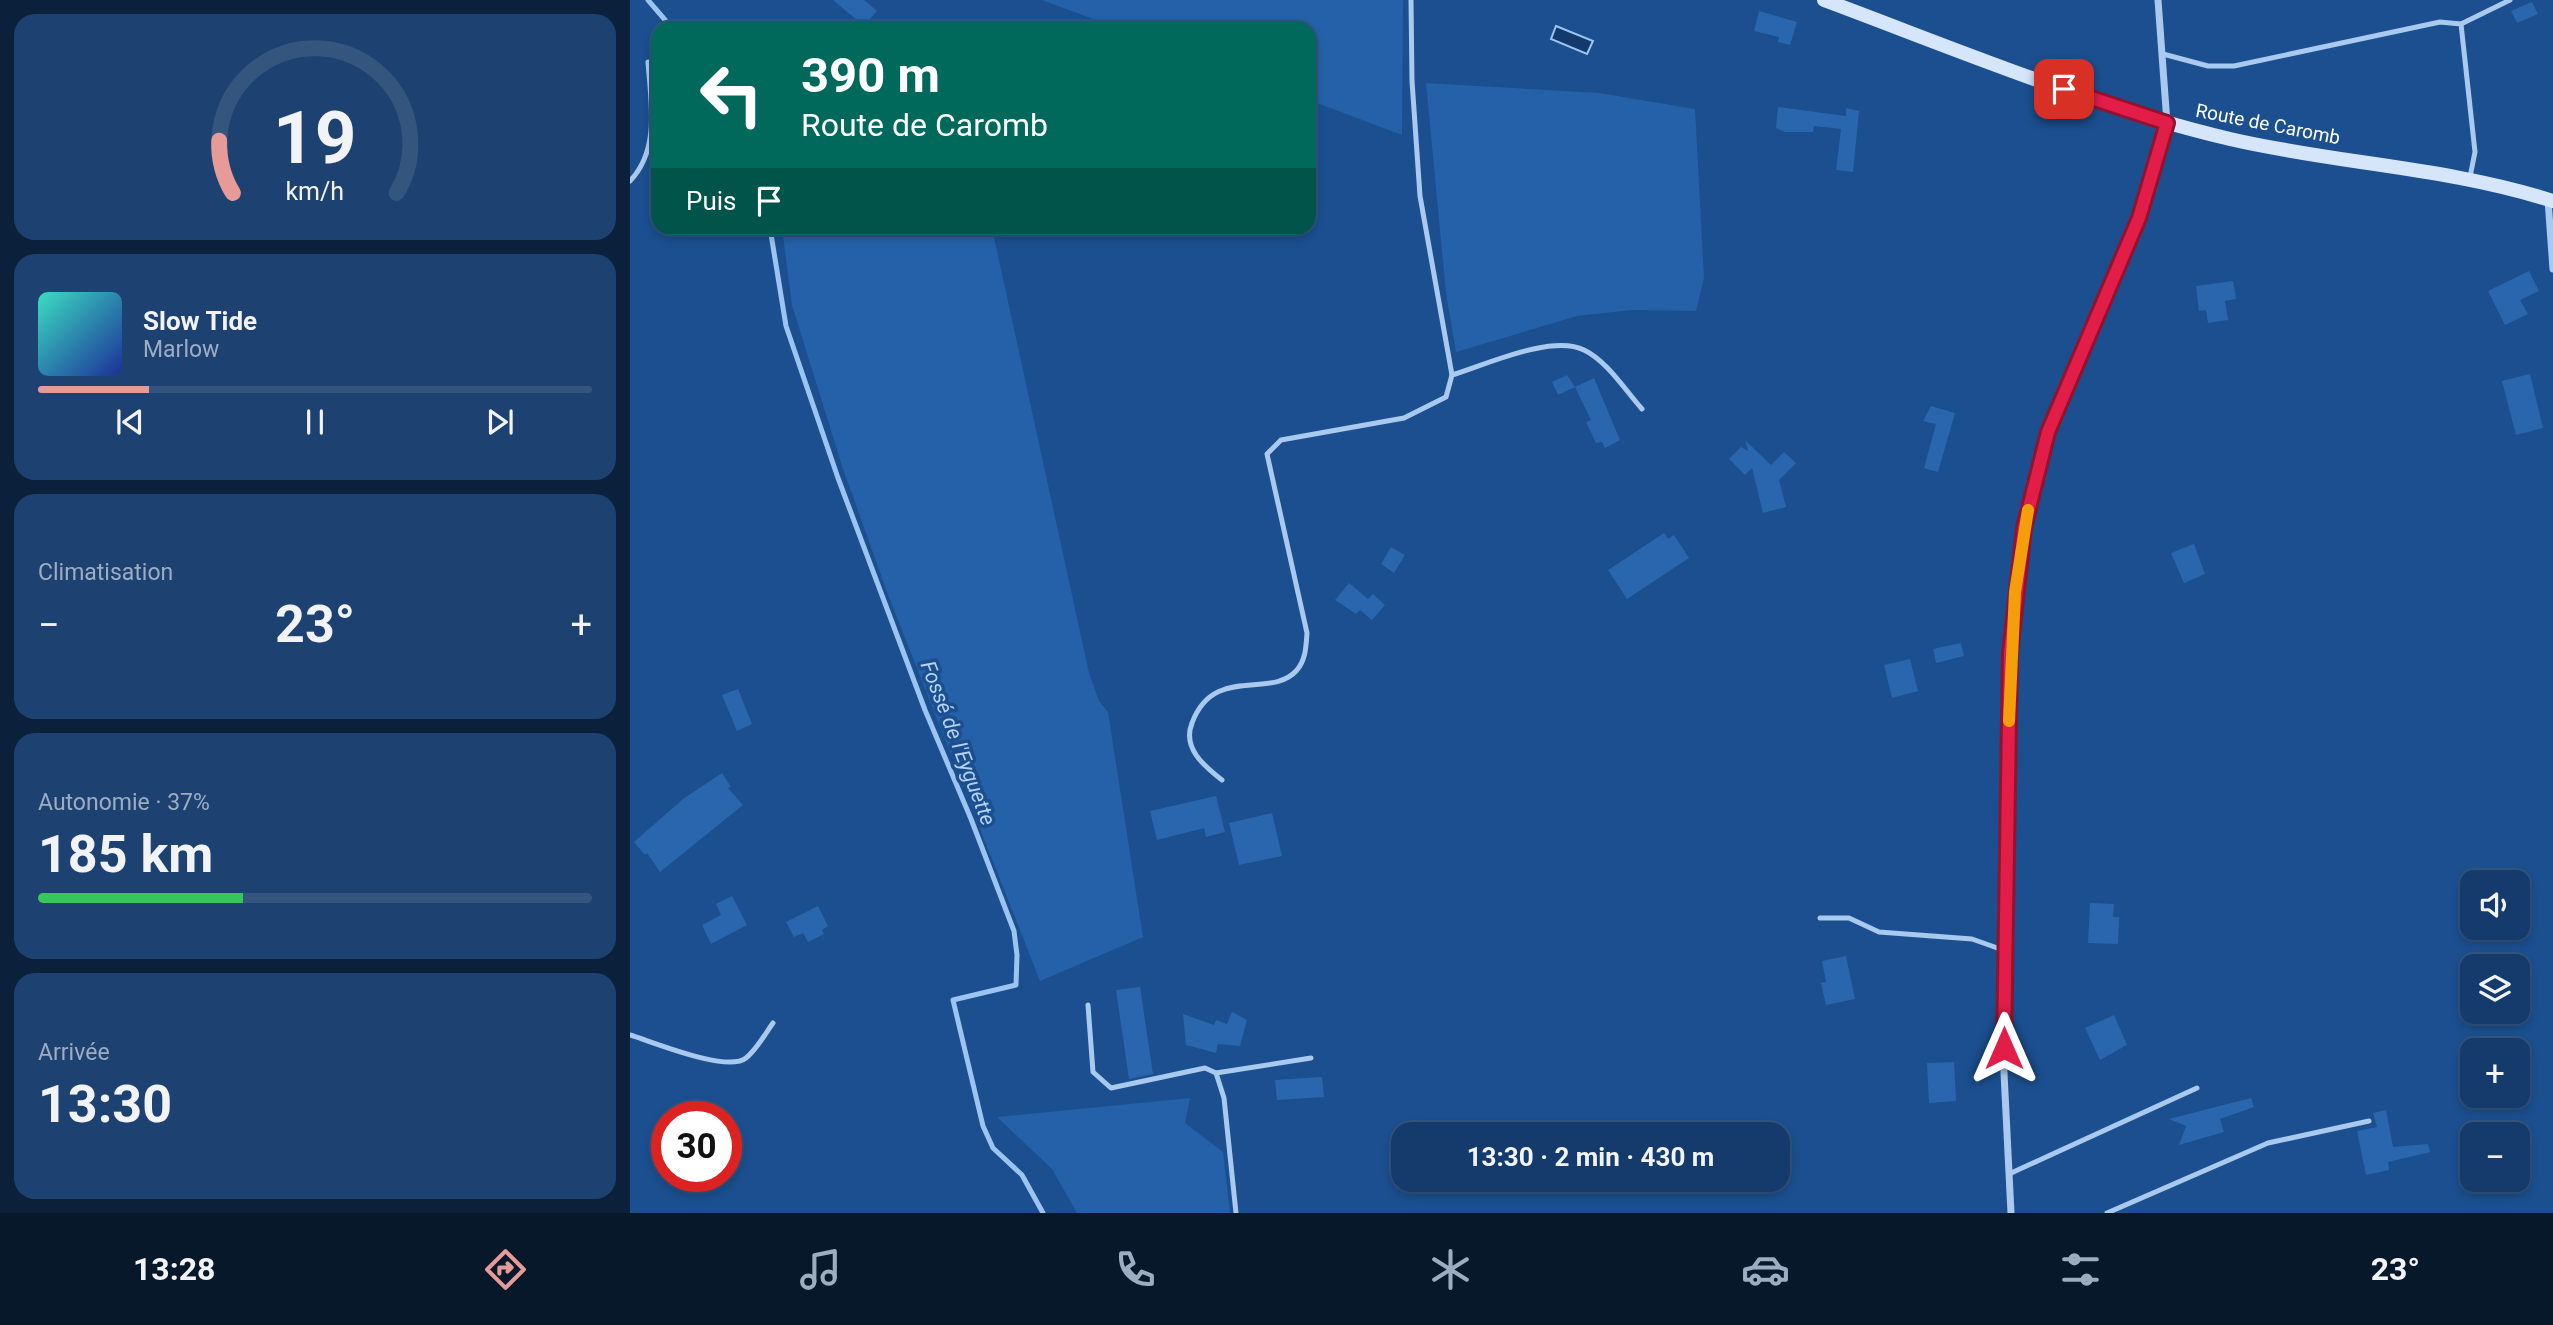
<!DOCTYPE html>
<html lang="fr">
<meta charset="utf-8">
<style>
:root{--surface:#143b6b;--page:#1d4271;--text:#f1f3f6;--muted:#9dadc1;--line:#33557e;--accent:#e69b98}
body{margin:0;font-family:Roboto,sans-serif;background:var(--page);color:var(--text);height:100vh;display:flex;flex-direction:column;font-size:26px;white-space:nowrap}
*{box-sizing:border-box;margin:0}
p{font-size:23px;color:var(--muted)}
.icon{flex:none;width:38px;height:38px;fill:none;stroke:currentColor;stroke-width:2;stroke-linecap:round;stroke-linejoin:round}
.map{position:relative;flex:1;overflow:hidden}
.details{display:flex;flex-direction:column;gap:14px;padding:14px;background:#0b203b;width:630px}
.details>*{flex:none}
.banner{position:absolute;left:21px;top:21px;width:665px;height:214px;border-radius:21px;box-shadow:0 4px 10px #0003,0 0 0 2px var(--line);background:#00695c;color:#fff;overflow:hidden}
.buttons{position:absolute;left:1830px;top:870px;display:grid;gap:14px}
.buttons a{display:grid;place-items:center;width:70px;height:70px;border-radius:14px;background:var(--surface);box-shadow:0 4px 10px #0003,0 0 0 2px var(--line);font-size:35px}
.speed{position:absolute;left:21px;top:1101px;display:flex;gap:14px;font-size:35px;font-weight:700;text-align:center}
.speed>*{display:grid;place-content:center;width:91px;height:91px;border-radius:50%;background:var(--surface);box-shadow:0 4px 10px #0003,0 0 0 2px var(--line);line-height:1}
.speed .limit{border:10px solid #d22;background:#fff;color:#111}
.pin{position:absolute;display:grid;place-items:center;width:60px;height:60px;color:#fff;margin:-30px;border-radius:14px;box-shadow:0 4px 10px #0006}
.me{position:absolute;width:77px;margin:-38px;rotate:0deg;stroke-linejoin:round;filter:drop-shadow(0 0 5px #0008)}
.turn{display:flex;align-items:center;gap:24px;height:147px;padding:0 35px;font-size:32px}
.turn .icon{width:91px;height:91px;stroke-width:2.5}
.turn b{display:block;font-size:49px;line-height:60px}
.then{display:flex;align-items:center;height:66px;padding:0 35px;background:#0003;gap:14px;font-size:26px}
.big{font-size:52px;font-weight:700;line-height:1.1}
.details .widget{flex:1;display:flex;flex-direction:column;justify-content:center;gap:10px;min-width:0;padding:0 24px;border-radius:21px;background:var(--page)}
.details .dial{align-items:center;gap:0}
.dial svg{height:182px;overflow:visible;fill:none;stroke:var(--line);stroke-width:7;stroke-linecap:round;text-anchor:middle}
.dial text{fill:var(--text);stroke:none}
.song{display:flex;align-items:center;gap:21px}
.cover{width:84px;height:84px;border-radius:10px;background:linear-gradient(135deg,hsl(170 70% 55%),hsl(230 70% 35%))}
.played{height:7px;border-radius:4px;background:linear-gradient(90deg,var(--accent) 20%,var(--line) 20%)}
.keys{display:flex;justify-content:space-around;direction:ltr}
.heat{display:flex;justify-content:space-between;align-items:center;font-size:38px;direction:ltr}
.charge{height:10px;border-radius:5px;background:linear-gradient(90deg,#34c759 37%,var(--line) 0)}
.trip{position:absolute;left:761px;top:1122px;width:399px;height:70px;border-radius:21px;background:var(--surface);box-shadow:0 4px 10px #0003,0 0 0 2px var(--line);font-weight:700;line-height:70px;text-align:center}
.tab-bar{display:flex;height:112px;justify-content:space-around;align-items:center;background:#08182b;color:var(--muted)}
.tab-bar .icon{width:49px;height:49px}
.tab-bar .on{color:var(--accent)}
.tab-bar b{font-size:32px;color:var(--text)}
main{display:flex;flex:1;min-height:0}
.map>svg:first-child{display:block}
.green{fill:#2461a8}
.water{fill:#123a6d;stroke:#9cc4f0;stroke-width:2}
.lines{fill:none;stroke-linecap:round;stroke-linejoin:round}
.stream{stroke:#9cc4f0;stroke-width:5}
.building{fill:#2a66ad}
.service{stroke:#a9c9ee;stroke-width:5}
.minor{stroke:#a9c9ee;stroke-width:7}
.secondary{stroke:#d6e6fa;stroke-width:14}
.route-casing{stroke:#92132f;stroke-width:18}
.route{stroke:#e11d48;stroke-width:12}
.slow{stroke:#f59e0b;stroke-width:12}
.labels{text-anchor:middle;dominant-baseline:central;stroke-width:7;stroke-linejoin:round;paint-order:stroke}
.street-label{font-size:19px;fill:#fff;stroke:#1b4f8f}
.water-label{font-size:21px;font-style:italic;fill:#b5d3f5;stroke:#1b4f8f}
</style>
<main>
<section class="details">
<div class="widget dial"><svg viewBox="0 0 100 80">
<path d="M14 69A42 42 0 1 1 86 69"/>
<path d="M14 69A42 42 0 0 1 8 46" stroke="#e69b98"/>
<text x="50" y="56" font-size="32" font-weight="700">19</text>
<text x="50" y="72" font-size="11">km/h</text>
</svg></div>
<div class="widget">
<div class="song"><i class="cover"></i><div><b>Slow Tide</b><p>Marlow</p></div></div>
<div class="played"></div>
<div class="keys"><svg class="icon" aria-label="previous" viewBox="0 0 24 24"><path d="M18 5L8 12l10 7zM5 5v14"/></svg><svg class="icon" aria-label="pause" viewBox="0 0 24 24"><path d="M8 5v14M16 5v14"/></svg><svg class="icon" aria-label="next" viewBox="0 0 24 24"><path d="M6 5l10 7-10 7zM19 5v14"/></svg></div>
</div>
<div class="widget"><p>Climatisation</p>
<div class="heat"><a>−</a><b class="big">23°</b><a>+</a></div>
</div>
<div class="widget"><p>Autonomie · 37%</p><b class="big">185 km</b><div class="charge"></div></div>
<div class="widget"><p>Arrivée</p><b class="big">13:30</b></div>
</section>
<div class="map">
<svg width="1923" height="1213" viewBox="0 0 1923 1213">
<rect width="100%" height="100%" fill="#1b4f8f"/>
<!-- green -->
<g class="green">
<polygon points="412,0 773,0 772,135 679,100 679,28 487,28"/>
<polygon points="796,83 969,93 1065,109 1074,278 1066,311 1002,310 947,316 826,352 816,293"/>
<polygon points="152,228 362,228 459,673 469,701 478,712 513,937 410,981 257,592 212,466 162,305"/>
<polygon points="560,1098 555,1123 593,1152 600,1213 447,1213 422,1169 367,1117"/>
</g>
<!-- water -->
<polygon class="water" points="926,26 963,41 957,54 921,39"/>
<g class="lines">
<!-- stream -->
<g class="stream">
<polyline points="18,0 42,28"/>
<polyline points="140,228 156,326 208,478 295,710 341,819 384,931 387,955 386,985 323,1000 353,1126 363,1148 392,1175 413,1213"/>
</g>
</g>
<!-- building -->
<g class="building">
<polygon points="203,0 234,0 247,11 234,26"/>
<polygon points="1902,2 1908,14 1887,23 1881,11"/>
<polygon points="1129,11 1167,22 1160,45 1148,42 1149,37 1124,31"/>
<polygon points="1148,107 1216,116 1216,108 1229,111 1223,172 1206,170 1211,129 1184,126 1183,132 1155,132 1146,128"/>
<polygon points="1899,271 1909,291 1890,300 1898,314 1875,325 1858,291"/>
<polygon points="1603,281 1606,299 1595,301 1598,320 1578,323 1576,310 1569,311 1566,286"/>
<polygon points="1900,374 1913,428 1886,435 1872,381"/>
<polygon points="937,375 945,387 964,378 990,440 975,448 972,442 966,443 956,422 961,420 945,387 928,395 922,382"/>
<polygon points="1301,406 1325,413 1308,472 1294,468 1306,424 1293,421"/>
<polygon points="1115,440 1141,465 1154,452 1166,463 1149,480 1156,507 1133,513 1122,468 1115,475 1099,459 1111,447 1118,451"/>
<polygon points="1034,533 1038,539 1044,535 1059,558 997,599 978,570"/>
<polygon points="1564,544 1575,574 1554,583 1541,553"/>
<polygon points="761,547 775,555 764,573 751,564"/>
<polygon points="719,583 738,599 743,594 755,605 742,620 730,610 726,614 705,600"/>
<polygon points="1331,643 1334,656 1306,663 1303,649"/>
<polygon points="1280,659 1288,691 1262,698 1254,665"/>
<polygon points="108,689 122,724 107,731 92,695"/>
<polygon points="92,773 101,787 98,788 113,805 30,872 17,853 15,855 4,842 53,799"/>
<polygon points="586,796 595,832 576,837 574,828 527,840 520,811"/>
<polygon points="642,813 652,856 609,865 599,823"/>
<polygon points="102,896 117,925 81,944 72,925 91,915 86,904"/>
<polygon points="1460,903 1484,904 1483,917 1489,917 1488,944 1458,943"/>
<polygon points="188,906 198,926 192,930 194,934 178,942 173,933 164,937 156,922"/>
<polygon points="1216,956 1225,999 1196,1005 1191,983 1196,982 1192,961"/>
<polygon points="510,987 523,1074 499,1079 486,990"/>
<polygon points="602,1012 617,1020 610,1046 588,1044 586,1053 556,1045 553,1014 584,1025 586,1020 597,1024"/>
<polygon points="1484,1015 1497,1045 1470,1060 1455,1028"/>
<polygon points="1324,1062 1326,1101 1299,1103 1297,1063"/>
<polygon points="692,1077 694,1097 647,1100 645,1080"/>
<polygon points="1621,1098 1624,1107 1590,1119 1594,1132 1549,1145 1556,1126 1539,1119"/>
<polygon points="1756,1110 1763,1147 1798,1144 1800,1152 1758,1162 1759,1170 1736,1175 1727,1131 1747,1127 1743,1113"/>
</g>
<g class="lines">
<!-- service -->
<g class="service">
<polyline points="1831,24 1880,0"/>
<polyline points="1533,54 1578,66 1604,66 1810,22 1831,24 1845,152 1840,177"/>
<path d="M0,181C30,150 21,103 18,62"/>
<path d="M822,375C855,365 922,334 954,350C977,361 995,390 1012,409"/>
<path d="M592,780C574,766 552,748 562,723C584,664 641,700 667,670C676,659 676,646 677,633L637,454L651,440L774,418L816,397L822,375L790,196L782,81L781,0"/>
<polyline points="1190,918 1219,918 1249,932 1342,939 1373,950"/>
<polyline points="458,1005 463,1072 481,1088 575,1068 586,1073 594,1098 606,1213"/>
<path d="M0,1035C23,1042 97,1073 116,1058C127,1049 135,1034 143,1023"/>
<polyline points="586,1073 681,1058"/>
<polyline points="1379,1174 1567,1088"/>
<polyline points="1477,1213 1638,1143 1739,1121"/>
</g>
<!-- minor -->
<g class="minor">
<polyline points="1918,200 1923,269"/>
<polyline points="1381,1213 1374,1073 1373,950 1381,760 1380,654 1385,592 1405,475 1417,432 1509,218 1537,123 1528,0"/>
</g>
<!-- secondary -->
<path class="secondary" d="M1194,0C1328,50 1461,106 1600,139C1707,164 1818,167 1923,201"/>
</g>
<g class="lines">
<defs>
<polyline id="route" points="1374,1048 1380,653 1394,528 1418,432 1509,218 1537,123 1434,89"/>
</defs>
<!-- route casing -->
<use href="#route" class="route-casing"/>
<!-- route -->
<use href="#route" class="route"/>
<!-- slow -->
<polyline class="slow" points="1379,721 1385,592 1398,510"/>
</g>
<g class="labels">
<!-- street labels -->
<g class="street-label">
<text transform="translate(1638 124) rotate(11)">Route de Caromb</text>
</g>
<!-- water labels -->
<g class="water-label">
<text transform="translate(328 743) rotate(69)">Fossé de l'Eyguette</text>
</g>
</g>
</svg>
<div class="buttons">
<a><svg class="icon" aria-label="sound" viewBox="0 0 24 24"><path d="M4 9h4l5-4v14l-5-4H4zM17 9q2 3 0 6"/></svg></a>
<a><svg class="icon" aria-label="layers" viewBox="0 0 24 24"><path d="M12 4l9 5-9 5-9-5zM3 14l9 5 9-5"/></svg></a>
<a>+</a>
<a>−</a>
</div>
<div class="speed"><div class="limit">30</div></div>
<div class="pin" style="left:1434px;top:89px;background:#d93025"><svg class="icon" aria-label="arrive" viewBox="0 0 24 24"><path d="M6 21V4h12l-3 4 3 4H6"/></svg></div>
<svg class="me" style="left:1374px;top:1048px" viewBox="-20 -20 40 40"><path d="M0-17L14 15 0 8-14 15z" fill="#e11d48" stroke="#fff" stroke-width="4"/></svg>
<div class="trip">13:30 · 2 min · 430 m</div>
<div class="banner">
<div class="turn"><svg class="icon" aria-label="left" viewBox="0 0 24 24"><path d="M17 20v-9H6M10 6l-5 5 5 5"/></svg><div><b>390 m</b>Route de Caromb</div></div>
<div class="then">Puis<svg class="icon" aria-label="arrive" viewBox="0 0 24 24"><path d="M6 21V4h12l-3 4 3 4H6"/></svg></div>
</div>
</div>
</main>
<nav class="tab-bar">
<b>13:28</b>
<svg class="icon on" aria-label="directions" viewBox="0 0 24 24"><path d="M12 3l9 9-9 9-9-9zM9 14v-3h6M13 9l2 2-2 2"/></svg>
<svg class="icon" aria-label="music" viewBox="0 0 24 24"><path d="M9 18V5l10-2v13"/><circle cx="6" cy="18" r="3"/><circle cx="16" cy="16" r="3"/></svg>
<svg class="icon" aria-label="phone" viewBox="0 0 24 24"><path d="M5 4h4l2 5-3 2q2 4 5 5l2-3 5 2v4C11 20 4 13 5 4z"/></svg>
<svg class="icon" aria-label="climate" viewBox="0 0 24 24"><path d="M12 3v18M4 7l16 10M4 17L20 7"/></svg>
<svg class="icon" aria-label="car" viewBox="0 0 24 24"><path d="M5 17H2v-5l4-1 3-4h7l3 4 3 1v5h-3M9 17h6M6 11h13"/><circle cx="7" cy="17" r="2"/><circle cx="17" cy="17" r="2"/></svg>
<svg class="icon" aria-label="filters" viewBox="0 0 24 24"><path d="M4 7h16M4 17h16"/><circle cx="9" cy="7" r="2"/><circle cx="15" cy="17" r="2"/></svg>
<b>23°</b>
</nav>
